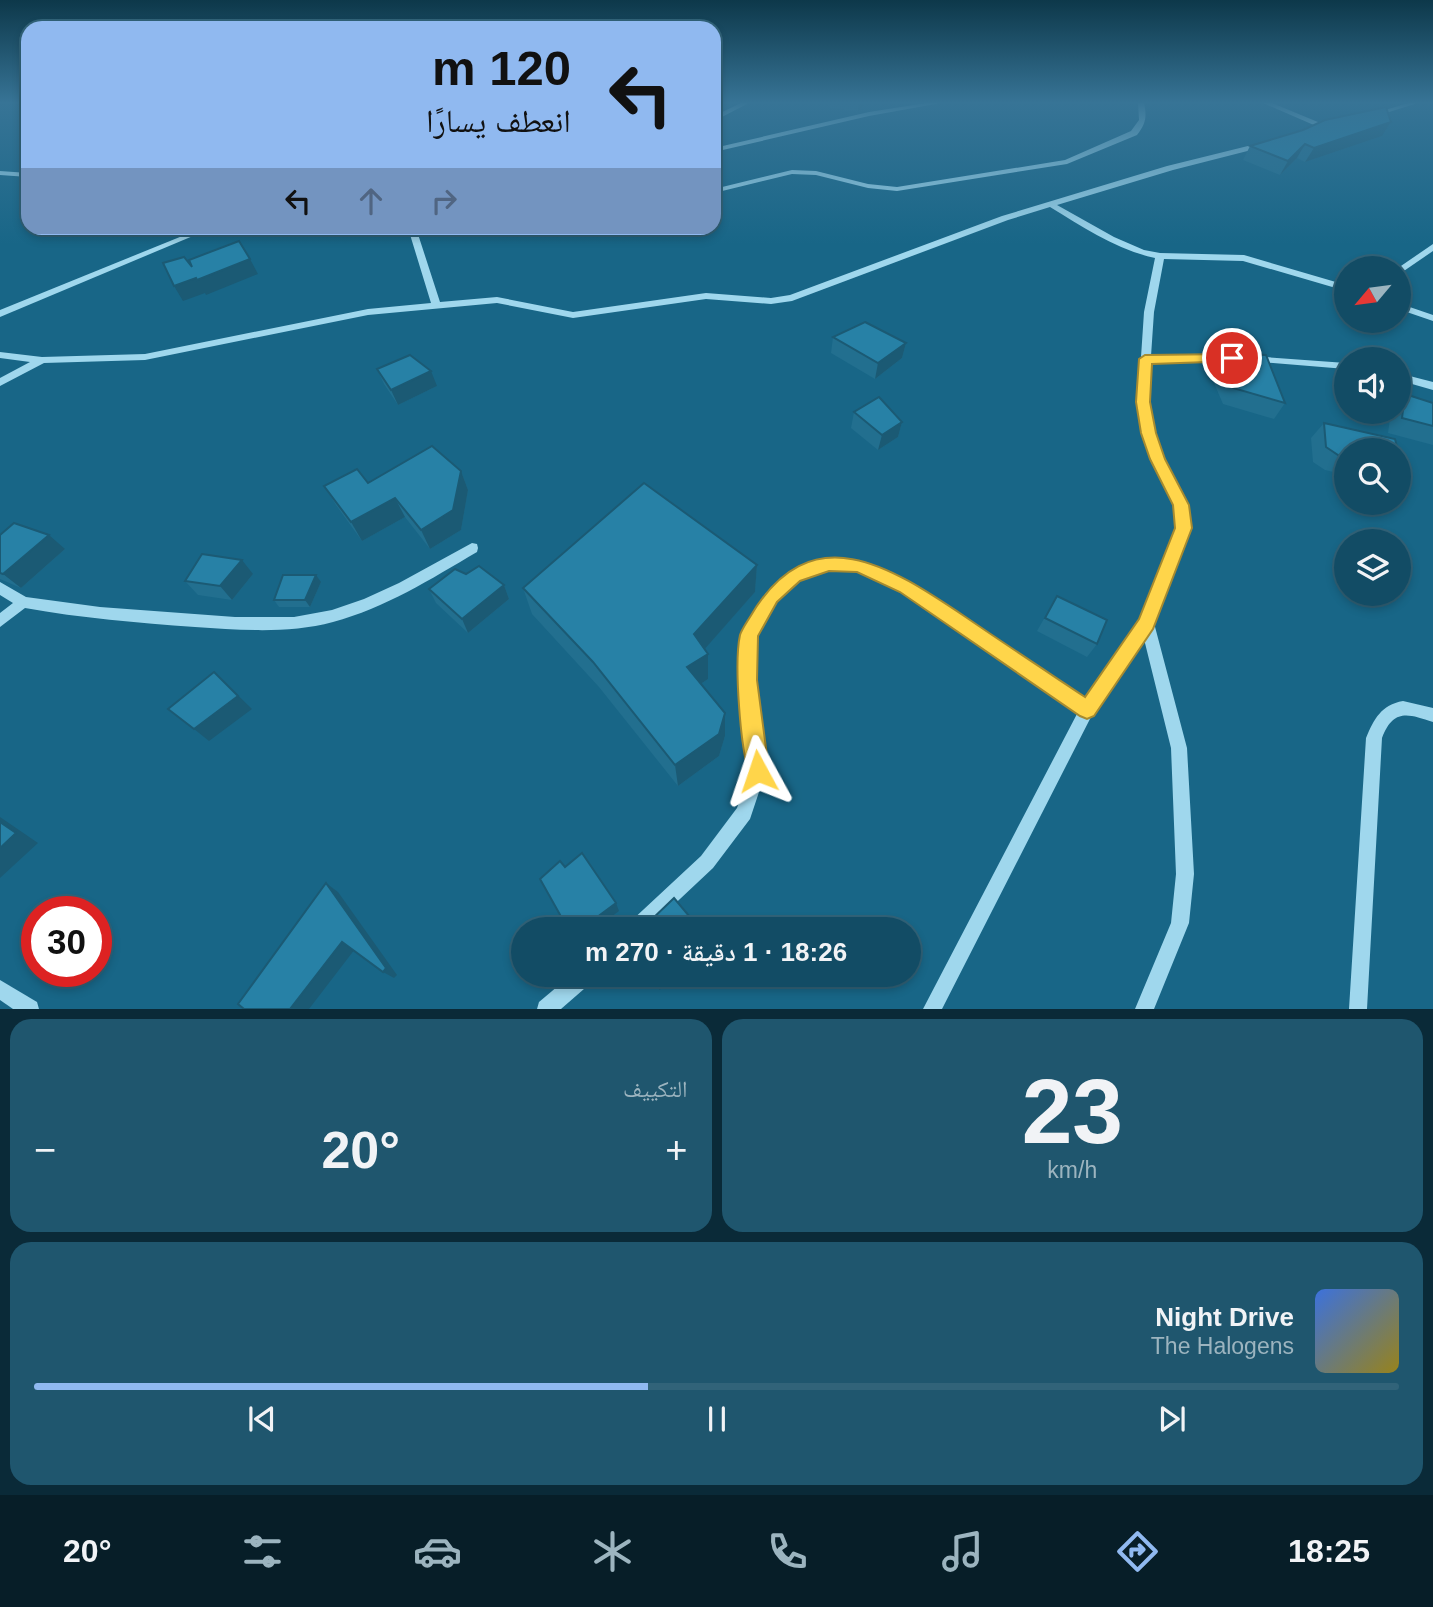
<!DOCTYPE html>
<html lang="ar">
<meta charset="utf-8">
<style>
:root{--surface:#124c65;--page:#1f566e;--text:#f1f3f6;--muted:#9cb4bf;--line:#316379;--accent:#90b9f0}
body{margin:0;font-family:Arial,"Noto Naskh Arabic",sans-serif;background:var(--page);color:var(--text);direction:rtl;height:100vh;display:flex;flex-direction:column;font-size:26px;white-space:nowrap}
*{box-sizing:border-box;margin:0}
p{font-size:23px;color:var(--muted)}
.icon{flex:none;width:38px;height:38px;fill:none;stroke:currentColor;stroke-width:2;stroke-linecap:round;stroke-linejoin:round}
.map{position:relative;height:1009px;overflow:hidden;direction:ltr}
.panel{display:flex;flex-direction:column;gap:10px;padding:10px;background:#0a2a38;flex:1}
.panel>*{flex:none}
.guide{position:absolute;left:21px;top:21px;width:700px;height:214px;border-radius:21px;box-shadow:0 4px 10px #0003,0 0 0 2px var(--line);direction:rtl;background:#90b9f0;color:#111;overflow:hidden}
.needle{width:46px;rotate:241deg}
.fabs{position:absolute;left:1334px;top:256px;display:grid;gap:14px}
.fabs a{display:grid;place-items:center;width:77px;height:77px;border-radius:50%;background:var(--surface);box-shadow:0 4px 10px #0003,0 0 0 2px var(--line);font-size:35px}
.speed{position:absolute;left:21px;top:896px;display:flex;gap:14px;font-size:35px;font-weight:700;text-align:center}
.speed>*{display:grid;place-content:center;width:91px;height:91px;border-radius:50%;background:var(--surface);box-shadow:0 4px 10px #0003,0 0 0 2px var(--line);line-height:1}
.speed .limit{border:10px solid #d22;background:#fff;color:#111}
.pin{position:absolute;display:grid;place-items:center;width:60px;height:60px;color:#fff;margin:-30px;border:4px solid #fff;border-radius:50%;box-shadow:0 2px 7px #0007}
.me{position:absolute;width:77px;margin:-38px;rotate:355deg;stroke-linejoin:round;filter:drop-shadow(0 0 5px #0008)}
.turn{display:flex;align-items:center;gap:24px;height:147px;padding:0 35px;font-size:32px}
.turn .icon{width:91px;height:91px;stroke-width:2.5}
.turn b{display:block;font-size:49px;line-height:60px}
.lanes{display:flex;align-items:center;height:66px;padding:0 35px;background:#0003;justify-content:center;gap:35px;direction:ltr}
.lanes .off{opacity:.35}
.big{font-size:52px;font-weight:600;line-height:1.1}
.panel .widget{flex:1;display:flex;flex-direction:column;justify-content:center;gap:10px;min-width:0;padding:0 24px;border-radius:21px;background:var(--page)}
.panel .dial{align-items:center;gap:0}
.dial b{font-size:91px;line-height:1}
.song{display:flex;align-items:center;gap:21px}
.cover{width:84px;height:84px;border-radius:10px;background:linear-gradient(135deg,hsl(220 70% 55%),hsl(50 70% 35%))}
.played{height:7px;border-radius:4px;background:linear-gradient(90deg,var(--accent) 45%,var(--line) 45%)}
.keys{display:flex;justify-content:space-around;direction:ltr}
.heat{display:flex;justify-content:space-between;align-items:center;font-size:38px;direction:ltr}
.panel .tiles{flex:1;display:grid;gap:10px;grid-template-columns:1fr 1fr}
.widget:last-child{grid-column:span 2}
.trip{position:absolute;left:511px;top:917px;width:410px;height:70px;border-radius:35px;background:var(--surface);box-shadow:0 4px 10px #0003,0 0 0 2px var(--line);font-weight:600;line-height:70px;text-align:center;direction:rtl}
.menu{display:flex;height:112px;justify-content:space-around;align-items:center;background:#071e28;color:var(--muted)}
.menu .icon{width:49px;height:49px}
.menu .current{color:var(--accent)}
.menu b{font-size:32px;color:var(--text)}
.map>svg:first-child{display:block}
.lines{fill:none;stroke-linecap:round;stroke-linejoin:round}
.minor{fill:#9fd7ed;fill-rule:evenodd}
.wall{fill:#226f8f}
.shaded-wall{fill:#1b5a74}
.building{fill:#2781a6;stroke:#1b5a74;stroke-width:2}
.route{fill:#ffd54a;stroke:#a68a30;stroke-width:2}
</style>
<div class="map">
<svg width="1433" height="1009" viewBox="0 0 1433 1009">
<rect width="100%" height="100%" fill="#186687"/>
<g class="lines">
<!-- minor -->
<g class="minor">
<polygon points="741,103 749,103 714,121 714,116"/>
<polygon points="926,103 941,103 869,116 714,152 714,148 869,112"/>
<path d="M1138,103H1144C1147,116 1146,124 1137,135L1067,164L897,191L868,188L816,175L792,174L714,193V189L792,170L816,171L868,184L897,187L1065,160L1131,131L1139,120Z"/>
<polygon points="1263,103 1272,103 1330,127 1323,129"/>
<polygon points="1408,103 1418,103 1373,117 1369,115"/>
<path d="M1264,142H1267V146L1173,170L1057,205L1114,237L1144,250L1160,253L1244,255L1346,285V291L1243,261L1164,259L1154,312L1151,356L1229,355L1234,358L1229,361L1151,362L1148,402L1163,459L1187,505L1190,528L1154,623L1187,748L1194,874L1189,923L1154,1009H1135L1171,923L1176,874L1171,748L1144,639L1092,715L942,1009H923L1078,712L901,591L858,571L829,569L798,580L776,601L756,636L754,680L766,771L750,819L713,868L648,929H626L629,923L701,856L737,808L750,771L740,680L742,635L766,593L788,572L829,559L864,562L911,583L1085,700L1141,620L1178,528L1175,505L1151,459L1138,402L1144,312L1155,258C1117,250 1083,227 1050,207L1008,220L792,301L771,304L706,299L573,318L497,303L368,315L145,360L44,363L0,386V378L30,362L0,358V352L42,357L145,354L368,309L431,303L408,228H416L440,302L497,297L573,312L706,293L771,298L790,295L1002,216L1167,166Z"/>
<polygon points="0,171 28,173 28,177 0,175"/>
<polygon points="202,228 212,228 0,317 0,310"/>
<polygon points="1433,244 1433,251 1398,275 1398,268"/>
<polygon points="1398,303 1433,315 1433,321 1398,309"/>
<polygon points="1251,356 1346,363 1346,369 1247,361 1246,359"/>
<polygon points="1398,373 1433,382 1433,390 1398,380"/>
<path d="M472,543L477,544L478,548L477,552C431,579 385,608 333,622C288,634 241,630 195,627C138,623 81,618 25,608L0,627V613L13,603L0,595V582L26,597L100,607L235,617H294L332,610L364,599L399,583Z"/>
<path d="M1403,701L1433,708V722C1407,713 1393,709 1382,738L1367,1009H1349L1366,738C1374,719 1381,705 1403,701Z"/>
<polygon points="571,975 594,975 592,982 561,1009 537,1009 539,1002"/>
<polygon points="0,980 37,1002 39,1009 13,1009 0,1000"/>
</g>
</g>
<!-- wall -->
<g class="wall">
<polygon points="828,103 865,103 858,112 828,107"/>
<polygon points="1391,122 1382,136 1305,162 1297,158 1280,175 1243,160 1250,146"/>
<polygon points="833,337 906,343 902,358 875,379 831,353"/>
<polygon points="1217,353 1285,403 1274,419 1223,404 1208,369"/>
<polygon points="377,369 437,386 398,405 384,384"/>
<polygon points="1405,394 1433,403 1433,445 1388,433 1391,411 1398,411 1398,402"/>
<polygon points="854,412 902,422 898,437 878,450 851,428"/>
<polygon points="1324,423 1346,450 1346,475 1325,470 1313,462 1311,438"/>
<polygon points="461,471 468,490 461,530 430,549 405,517 362,541 336,505 324,486 368,483"/>
<polygon points="0,535 65,549 21,588 0,579"/>
<polygon points="757,565 755,592 704,649 708,654 708,679 701,684 725,713 725,736 719,756 678,786 599,687 532,614 523,588"/>
<polygon points="253,574 232,600 198,595 185,581"/>
<polygon points="466,574 504,585 509,599 468,633 436,603 429,589"/>
<polygon points="321,582 310,607 279,607 274,600"/>
<polygon points="1057,596 1097,644 1087,657 1037,631"/>
<polygon points="648,975 677,975 659,990"/>
</g>
<!-- shaded-wall -->
<g class="shaded-wall">
<polygon points="859,103 865,103 858,112"/>
<polygon points="1391,122 1382,136 1305,162 1314,148"/>
<polygon points="1305,144 1297,158 1280,175 1288,161"/>
<polygon points="250,259 258,274 206,295 205,293 183,301 174,286"/>
<polygon points="906,343 902,358 875,379 878,363"/>
<polygon points="431,371 437,386 398,405 391,390"/>
<polygon points="902,422 898,437 878,450 882,435"/>
<polygon points="461,471 468,490 461,530 430,549 421,530"/>
<polygon points="395,498 405,517 362,541 351,522"/>
<polygon points="49,535 65,549 21,588 3,574"/>
<polygon points="242,560 253,574 232,600 220,586"/>
<polygon points="757,565 755,592 695,660 694,634"/>
<polygon points="316,575 321,582 310,607 305,600"/>
<polygon points="504,585 509,599 468,633 462,619"/>
<polygon points="708,654 708,679 689,692 687,667"/>
<polygon points="214,672 252,709 209,741 194,729"/>
<polygon points="725,713 725,736 719,756 678,786 675,765"/>
<polygon points="0,817 38,843 0,878"/>
<polygon points="326,883 338,892 397,975 394,978 383,972"/>
<polygon points="616,903 619,911 595,929 581,929"/>
<polygon points="342,942 355,949 309,1009 290,1009"/>
<polygon points="668,975 677,975 659,990 657,984"/>
</g>
<!-- building -->
<g class="building">
<polygon points="1386,107 1391,122 1314,148 1305,144 1288,161 1250,146 1303,130 1325,120"/>
<polygon points="239,241 250,259 197,280 196,278 174,286 163,263 184,257 192,267 189,260"/>
<polygon points="865,322 906,343 878,363 833,337"/>
<polygon points="1217,353 1266,355 1285,403 1233,388"/>
<polygon points="410,355 431,371 391,390 377,369"/>
<polygon points="1405,394 1433,403 1433,426 1402,418"/>
<polygon points="879,397 902,422 882,435 854,412"/>
<polygon points="1324,423 1395,439 1398,450 1346,450 1346,456 1338,455 1326,447"/>
<polygon points="432,446 461,471 453,510 421,530 395,498 351,522 324,486 357,469 368,483"/>
<polygon points="1398,451 1402,462 1398,463"/>
<polygon points="644,483 757,565 694,634 708,654 687,667 725,713 719,734 675,765 593,662 523,588"/>
<polygon points="14,523 49,535 3,574 0,573 0,535"/>
<polygon points="202,554 242,560 220,586 185,581"/>
<polygon points="479,566 504,585 462,619 429,589 455,569 466,574"/>
<polygon points="283,575 316,575 305,600 274,600"/>
<polygon points="1057,596 1107,620 1097,644 1045,618"/>
<polygon points="214,672 238,696 194,729 168,709"/>
<polygon points="0,822 16,833 0,848"/>
<polygon points="582,853 616,903 581,929 568,929 540,879 560,861 565,867"/>
<polygon points="326,883 386,968 383,972 342,942 290,1009 244,1009 238,1004"/>
<polygon points="674,898 700,929 633,929 638,924 648,923"/>
<polygon points="650,975 668,975 657,984"/>
</g>
<!-- sky -->
<linearGradient id="sky" x2="0" y2="1"><stop stop-color="#0d384a"/><stop offset="0.42" stop-color="#377496"/><stop offset="1" stop-color="#377496" stop-opacity="0"/></linearGradient>
<rect width="1433" height="244" fill="url(#sky)"/>
<!-- route -->
<path class="route" d="M1232,354L1237,355V361L1152,364L1150,402L1156,433L1165,459L1189,505L1192,528L1153,629L1094,716L1087,719L1080,716L900,592L857,572L829,571L800,581L777,602L758,636L757,680L769,771L766,778L758,781L751,778C740,753 734,662 740,635C742,629 747,622 750,617C812,511 894,569 970,620C1008,646 1046,671 1085,697L1139,619L1175,528L1173,505L1150,459L1141,433L1136,402L1139,359L1145,355Z"/>
</svg>
<div class="fabs">
<a><svg class="needle" viewBox="-14 -14 28 28"><path d="M0-13l5 13h-10z" fill="#e53935"/><path d="M0 13l5-13h-10z" fill="#9cb4bf"/></svg></a>
<a><svg class="icon" aria-label="sound" viewBox="0 0 24 24"><path d="M4 9h4l5-4v14l-5-4H4zM17 9q2 3 0 6"/></svg></a>
<a><svg class="icon" aria-label="search" viewBox="0 0 24 24"><circle cx="10" cy="10" r="6"/><path d="M15 15l6 6"/></svg></a>
<a><svg class="icon" aria-label="layers" viewBox="0 0 24 24"><path d="M12 4l9 5-9 5-9-5zM3 14l9 5 9-5"/></svg></a>
</div>
<div class="speed"><div class="limit">30</div></div>
<div class="pin" style="left:1232px;top:358px;background:#d93025"><svg class="icon" aria-label="arrive" viewBox="0 0 24 24"><path d="M6 21V4h12l-3 4 3 4H6"/></svg></div>
<svg class="me" style="left:758px;top:771px" viewBox="-20 -20 40 40"><path d="M0-17L14 15 0 8-14 15z" fill="#ffd54a" stroke="#fff" stroke-width="4"/></svg>
<div class="trip">18:26 · 1 دقيقة · 270 m</div>
<div class="guide">
<div class="turn"><svg class="icon" aria-label="left" viewBox="0 0 24 24"><path d="M17 20v-9H6M10 6l-5 5 5 5"/></svg><div><b>120 m</b>انعطف يسارًا</div></div>
<div class="lanes"><svg class="icon" aria-label="left" viewBox="0 0 24 24"><path d="M17 20v-9H6M10 6l-5 5 5 5"/></svg><svg class="icon off" aria-label="ahead" viewBox="0 0 24 24"><path d="M12 20V5M6 11l6-6 6 6"/></svg><svg class="icon off" aria-label="right" viewBox="0 0 24 24"><path d="M7 20v-9h11M14 6l5 5-5 5"/></svg></div>
</div>
</div>
<section class="panel">
<div class="tiles">
<div class="widget dial"><b>23</b><p>km/h</p></div>
<div class="widget"><p>التكييف</p>
<div class="heat"><a>−</a><b class="big">20°</b><a>+</a></div>
</div>
<div class="widget">
<div class="song"><i class="cover"></i><div><b>Night Drive</b><p>The Halogens</p></div></div>
<div class="played"></div>
<div class="keys"><svg class="icon" aria-label="previous" viewBox="0 0 24 24"><path d="M18 5L8 12l10 7zM5 5v14"/></svg><svg class="icon" aria-label="pause" viewBox="0 0 24 24"><path d="M8 5v14M16 5v14"/></svg><svg class="icon" aria-label="next" viewBox="0 0 24 24"><path d="M6 5l10 7-10 7zM19 5v14"/></svg></div>
</div>
</div>
</section>
<nav class="menu">
<b>18:25</b>
<svg class="icon current" aria-label="directions" viewBox="0 0 24 24"><path d="M12 3l9 9-9 9-9-9zM9 14v-3h6M13 9l2 2-2 2"/></svg>
<svg class="icon" aria-label="music" viewBox="0 0 24 24"><path d="M9 18V5l10-2v13"/><circle cx="6" cy="18" r="3"/><circle cx="16" cy="16" r="3"/></svg>
<svg class="icon" aria-label="phone" viewBox="0 0 24 24"><path d="M5 4h4l2 5-3 2q2 4 5 5l2-3 5 2v4C11 20 4 13 5 4z"/></svg>
<svg class="icon" aria-label="climate" viewBox="0 0 24 24"><path d="M12 3v18M4 7l16 10M4 17L20 7"/></svg>
<svg class="icon" aria-label="car" viewBox="0 0 24 24"><path d="M5 17H2v-5l4-1 3-4h7l3 4 3 1v5h-3M9 17h6M6 11h13"/><circle cx="7" cy="17" r="2"/><circle cx="17" cy="17" r="2"/></svg>
<svg class="icon" aria-label="filters" viewBox="0 0 24 24"><path d="M4 7h16M4 17h16"/><circle cx="9" cy="7" r="2"/><circle cx="15" cy="17" r="2"/></svg>
<b>20°</b>
</nav>
